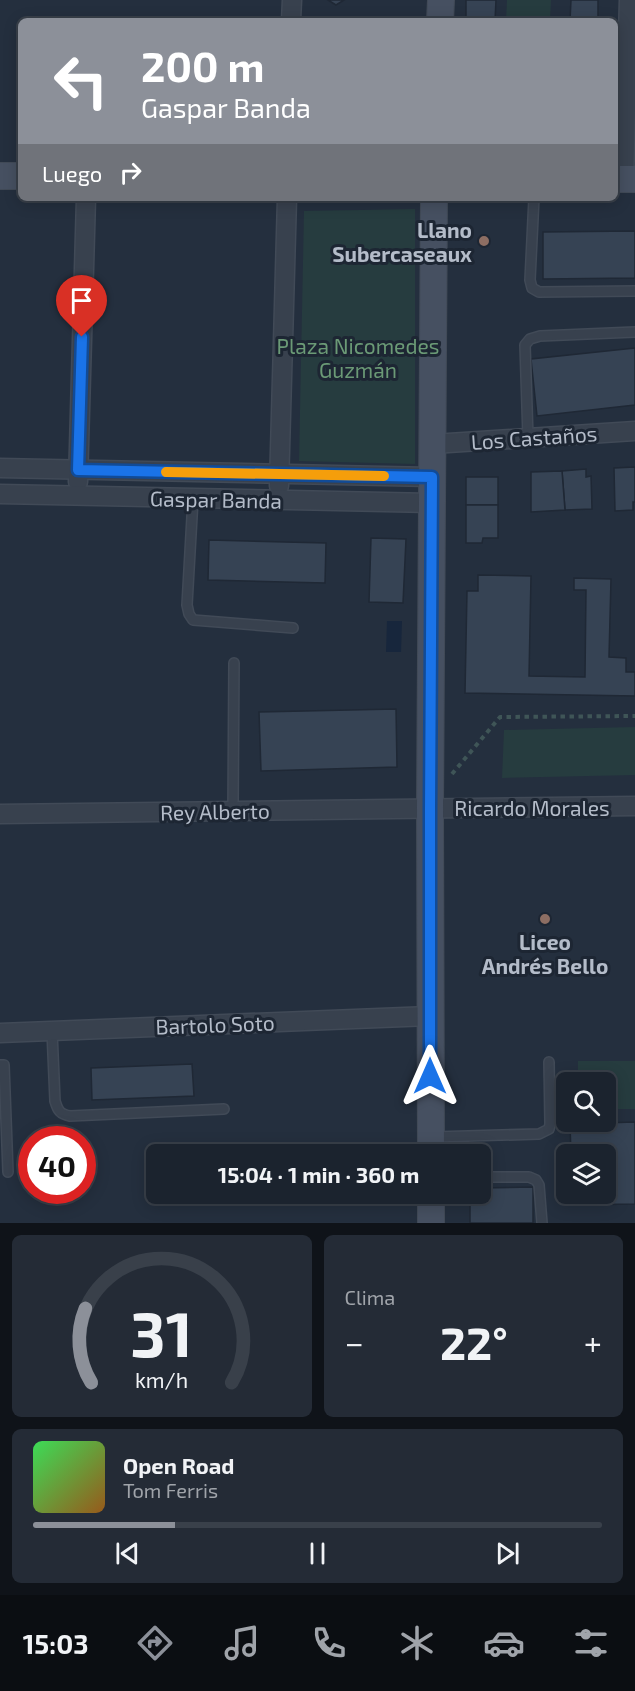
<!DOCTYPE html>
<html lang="es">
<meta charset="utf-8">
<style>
:root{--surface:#1b232e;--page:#242b36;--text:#f1f3f6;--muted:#a0a4aa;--line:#39404a;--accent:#8c9099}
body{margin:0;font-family:"Exo 2",sans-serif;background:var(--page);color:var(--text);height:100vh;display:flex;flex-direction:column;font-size:22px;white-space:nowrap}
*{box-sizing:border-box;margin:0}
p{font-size:20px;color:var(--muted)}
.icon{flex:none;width:33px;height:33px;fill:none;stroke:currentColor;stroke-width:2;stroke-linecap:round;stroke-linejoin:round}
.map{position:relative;height:1223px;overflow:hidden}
.sheet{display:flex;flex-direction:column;gap:12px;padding:12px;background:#0f1319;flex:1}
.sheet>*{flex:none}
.banner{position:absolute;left:18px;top:18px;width:600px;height:183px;border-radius:9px;box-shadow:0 3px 15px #0003,0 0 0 2px var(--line);background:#8c9099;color:#fff;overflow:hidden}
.fabs{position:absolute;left:556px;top:1072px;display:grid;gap:12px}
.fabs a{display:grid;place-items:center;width:60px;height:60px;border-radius:9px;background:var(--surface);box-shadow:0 3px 15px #0003,0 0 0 2px var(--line);font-size:30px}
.speed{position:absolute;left:18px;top:1126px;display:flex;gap:12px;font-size:30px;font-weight:700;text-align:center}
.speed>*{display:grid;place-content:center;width:78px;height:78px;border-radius:50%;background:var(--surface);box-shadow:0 3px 15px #0003,0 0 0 2px var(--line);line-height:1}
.speed .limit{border:9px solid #d22;background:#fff;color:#111}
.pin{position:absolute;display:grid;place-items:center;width:51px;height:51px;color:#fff;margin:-62px -26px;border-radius:50% 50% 50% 0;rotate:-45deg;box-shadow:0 0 6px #0007}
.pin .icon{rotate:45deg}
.me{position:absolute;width:66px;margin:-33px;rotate:0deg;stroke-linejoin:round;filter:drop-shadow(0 0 4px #0008)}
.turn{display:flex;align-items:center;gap:21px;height:126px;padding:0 24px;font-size:27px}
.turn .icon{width:78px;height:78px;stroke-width:2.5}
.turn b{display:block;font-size:42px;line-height:51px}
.then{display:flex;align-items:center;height:57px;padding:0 24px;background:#0003;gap:12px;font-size:22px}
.big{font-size:45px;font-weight:700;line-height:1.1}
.sheet .card{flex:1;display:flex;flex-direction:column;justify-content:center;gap:9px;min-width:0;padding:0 21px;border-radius:9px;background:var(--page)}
.sheet .dial{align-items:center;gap:0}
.dial svg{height:156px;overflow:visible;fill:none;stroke:var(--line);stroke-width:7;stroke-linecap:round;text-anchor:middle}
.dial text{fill:var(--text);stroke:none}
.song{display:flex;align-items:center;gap:18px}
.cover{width:72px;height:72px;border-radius:9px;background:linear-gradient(135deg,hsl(130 70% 55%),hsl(30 70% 35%))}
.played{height:6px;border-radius:3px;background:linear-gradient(90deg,var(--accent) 25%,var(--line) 25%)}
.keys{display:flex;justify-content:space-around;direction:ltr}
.heat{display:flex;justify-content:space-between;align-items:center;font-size:33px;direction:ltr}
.sheet .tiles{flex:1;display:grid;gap:12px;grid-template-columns:1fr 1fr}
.card:last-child{grid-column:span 2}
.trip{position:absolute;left:146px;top:1144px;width:345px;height:60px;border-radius:9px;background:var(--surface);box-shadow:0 3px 15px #0003,0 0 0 2px var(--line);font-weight:700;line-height:60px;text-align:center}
.tabs{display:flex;height:96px;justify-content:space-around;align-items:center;background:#0b0e12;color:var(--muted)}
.tabs .icon{width:42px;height:42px}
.tabs .selected{color:var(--accent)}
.tabs b{font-size:27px;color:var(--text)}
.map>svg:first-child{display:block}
.green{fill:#263c3f}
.water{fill:#17263c}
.building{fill:#364354;stroke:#1f2835;stroke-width:1.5}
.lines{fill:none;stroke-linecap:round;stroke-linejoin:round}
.lane-casing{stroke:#414a57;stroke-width:12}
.street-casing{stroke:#414a57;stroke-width:21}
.secondary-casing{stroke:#414a57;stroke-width:28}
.path{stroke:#3f5557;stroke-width:4;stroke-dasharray:4.5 4.5;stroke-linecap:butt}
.lane{stroke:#38414e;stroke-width:9}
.street{stroke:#38414e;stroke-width:18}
.secondary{stroke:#465061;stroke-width:26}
.route-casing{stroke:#114b97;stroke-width:15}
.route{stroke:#1a73e8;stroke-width:10}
.slow{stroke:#f59e0b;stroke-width:10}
.education-dot{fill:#8d6e63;stroke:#1d2633;stroke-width:2}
.labels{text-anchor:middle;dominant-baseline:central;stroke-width:6;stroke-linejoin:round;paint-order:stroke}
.poi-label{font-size:21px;font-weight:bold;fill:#b4bcc9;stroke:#1d2633;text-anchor:end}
.park-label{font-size:21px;fill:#6b9a76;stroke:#1d2633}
.street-label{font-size:21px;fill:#b4bcc9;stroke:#1d2633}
</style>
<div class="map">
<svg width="635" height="1223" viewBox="0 0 635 1223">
<rect width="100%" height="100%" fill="#242f3e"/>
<!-- green -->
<g class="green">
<polygon points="507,0 551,0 550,21 506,21"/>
<polygon points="415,209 415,464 299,461 304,211"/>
<polygon points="635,727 635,775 502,778 504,730"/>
<polygon points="578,1061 635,1061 635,1109 606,1109 606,1083 578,1083"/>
</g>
<!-- water -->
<polygon class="water" points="387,621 402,621 401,652 386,652"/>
<!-- building -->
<g class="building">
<polygon points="328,0 344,0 336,5"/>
<polygon points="466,0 496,0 495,21 466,21"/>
<polygon points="571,0 598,0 598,21 570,21"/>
<polygon points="635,231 635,278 543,279 543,232"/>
<polygon points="635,348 635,405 537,416 531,359"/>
<polygon points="635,467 635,502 633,502 633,510 615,511 614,468"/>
<polygon points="586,469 586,477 591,476 592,509 565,510 562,471"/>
<polygon points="562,471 565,510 531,512 531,472"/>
<rect x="466" y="477" width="32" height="28"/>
<polygon points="466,505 498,505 498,538 483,538 482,543 466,543"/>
<polygon points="371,538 406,539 403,603 369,602"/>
<polygon points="209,540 326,543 325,583 208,580"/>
<polygon points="478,575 531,576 529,676 585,677 586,590 574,590 574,578 611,579 609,657 626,658 626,672 635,672 635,696 465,693 467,591 478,591"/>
<polygon points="396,709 397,767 261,771 259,712"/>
<polygon points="192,1064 194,1096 92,1100 91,1068"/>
<polygon points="635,1122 635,1204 572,1205 572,1194 606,1194 606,1155 571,1155 570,1124"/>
<polygon points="533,1187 533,1223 470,1223 470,1194 480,1194 480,1188"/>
</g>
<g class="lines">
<defs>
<g id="lane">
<polyline points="534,198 530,280 532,288 539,292 635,291"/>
<polyline points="528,438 525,345 530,339 540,336 635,332"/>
<polyline points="193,499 187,605 189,614 193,620 293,628"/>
<polyline points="233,811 234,663"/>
<path d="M52,1031L55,1101C58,1111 60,1114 70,1116L224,1109"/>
<polyline points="0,1065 4,1065 8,1172"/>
<polyline points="433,1137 539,1134 549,1129 550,1124 549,1062"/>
<polyline points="480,1177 529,1177 536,1180 539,1185 542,1223"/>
</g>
<g id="street">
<polyline points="291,21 292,0"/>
<polyline points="624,179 629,0"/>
<polyline points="433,444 635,431"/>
<polyline points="0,468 432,477"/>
<polyline points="78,482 86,198"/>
<polyline points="279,486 287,198"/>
<polyline points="0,494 432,503"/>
<polyline points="0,814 635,806"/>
<polyline points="0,1033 430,1016"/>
</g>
<g id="secondary">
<polyline points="440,21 441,0"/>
<polyline points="0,176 21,176"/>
<polyline points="615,179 635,179"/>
<polyline points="431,1155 430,808 434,198"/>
<polyline points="431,1194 431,1223"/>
</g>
</defs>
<!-- lane casing -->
<use href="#lane" class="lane-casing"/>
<!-- street casing -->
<use href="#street" class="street-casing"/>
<!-- secondary casing -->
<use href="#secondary" class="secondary-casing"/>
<!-- path -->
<polyline class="path" points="452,774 500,717 635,716"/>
<!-- lane -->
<use href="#lane" class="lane"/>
<!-- street -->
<use href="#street" class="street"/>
<!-- secondary -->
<use href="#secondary" class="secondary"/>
</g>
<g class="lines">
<defs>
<polyline id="route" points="82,337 78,470 432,477 430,808 430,1076"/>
</defs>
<!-- route casing -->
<use href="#route" class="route-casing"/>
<!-- route -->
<use href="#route" class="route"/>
<!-- slow -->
<polyline class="slow" points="166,472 384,476"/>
</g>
<!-- markers -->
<g class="education-dot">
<circle cx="484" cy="241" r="6"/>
<circle cx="545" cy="919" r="6"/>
</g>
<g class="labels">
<!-- poi labels -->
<g class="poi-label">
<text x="472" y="229">Llano<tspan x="472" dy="24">Subercaseaux</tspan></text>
<text x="545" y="941" text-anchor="middle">Liceo<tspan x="545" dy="24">Andrés Bello</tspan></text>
</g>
<!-- park labels -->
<g class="park-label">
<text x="358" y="345">Plaza Nicomedes<tspan x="358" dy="24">Guzmán</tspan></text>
</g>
<!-- street labels -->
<g class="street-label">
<text transform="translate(534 437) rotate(-4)">Los Castaños</text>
<text transform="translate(216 499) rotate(1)">Gaspar Banda</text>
<text x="532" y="807">Ricardo Morales</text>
<text transform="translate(215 811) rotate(-1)">Rey Alberto</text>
<text transform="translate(215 1024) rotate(-2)">Bartolo Soto</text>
</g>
</g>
</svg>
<div class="fabs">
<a><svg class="icon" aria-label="search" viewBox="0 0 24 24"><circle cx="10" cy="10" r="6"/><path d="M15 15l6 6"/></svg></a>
<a><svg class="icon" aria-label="layers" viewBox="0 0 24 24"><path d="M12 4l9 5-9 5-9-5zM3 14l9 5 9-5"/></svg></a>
</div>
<div class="speed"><div class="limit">40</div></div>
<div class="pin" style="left:82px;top:337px;background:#d93025"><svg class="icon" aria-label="arrive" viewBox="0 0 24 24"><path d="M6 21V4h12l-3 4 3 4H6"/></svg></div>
<svg class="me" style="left:430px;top:1076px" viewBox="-20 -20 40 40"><path d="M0-17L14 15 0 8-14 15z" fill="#1a73e8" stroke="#fff" stroke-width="4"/></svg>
<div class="trip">15:04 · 1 min · 360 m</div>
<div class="banner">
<div class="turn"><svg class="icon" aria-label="left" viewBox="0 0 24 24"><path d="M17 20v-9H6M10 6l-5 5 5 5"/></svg><div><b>200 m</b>Gaspar Banda</div></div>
<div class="then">Luego<svg class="icon" aria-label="right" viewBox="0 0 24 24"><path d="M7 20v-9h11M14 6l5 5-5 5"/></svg></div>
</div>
</div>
<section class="sheet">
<div class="tiles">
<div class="card dial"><svg viewBox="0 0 100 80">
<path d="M14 69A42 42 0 1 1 86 69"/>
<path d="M14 69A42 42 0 0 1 11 31" stroke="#8c9099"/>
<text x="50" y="56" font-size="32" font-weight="700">31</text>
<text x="50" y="72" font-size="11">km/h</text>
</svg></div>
<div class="card"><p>Clima</p>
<div class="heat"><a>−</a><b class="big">22°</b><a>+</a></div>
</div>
<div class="card">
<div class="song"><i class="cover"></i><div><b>Open Road</b><p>Tom Ferris</p></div></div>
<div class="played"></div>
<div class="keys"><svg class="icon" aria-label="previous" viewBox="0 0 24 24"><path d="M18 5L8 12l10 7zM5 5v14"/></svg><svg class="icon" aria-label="pause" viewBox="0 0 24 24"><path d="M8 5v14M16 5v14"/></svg><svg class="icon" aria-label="next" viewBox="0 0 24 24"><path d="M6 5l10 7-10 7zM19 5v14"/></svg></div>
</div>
</div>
</section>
<nav class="tabs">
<b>15:03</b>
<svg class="icon selected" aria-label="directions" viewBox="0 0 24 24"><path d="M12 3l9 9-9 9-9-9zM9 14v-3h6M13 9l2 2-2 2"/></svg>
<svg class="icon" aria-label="music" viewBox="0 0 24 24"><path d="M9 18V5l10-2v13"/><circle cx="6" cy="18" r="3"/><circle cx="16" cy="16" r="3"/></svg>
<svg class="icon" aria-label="phone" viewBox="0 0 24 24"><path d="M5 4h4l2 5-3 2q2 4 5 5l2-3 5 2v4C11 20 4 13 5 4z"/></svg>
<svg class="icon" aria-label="climate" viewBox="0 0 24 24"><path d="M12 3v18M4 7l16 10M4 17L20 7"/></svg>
<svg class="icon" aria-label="car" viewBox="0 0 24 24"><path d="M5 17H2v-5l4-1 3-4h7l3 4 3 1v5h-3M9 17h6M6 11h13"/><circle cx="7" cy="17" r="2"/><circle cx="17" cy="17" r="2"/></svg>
<svg class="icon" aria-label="filters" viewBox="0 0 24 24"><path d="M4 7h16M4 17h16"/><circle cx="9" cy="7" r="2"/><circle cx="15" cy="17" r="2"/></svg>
</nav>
